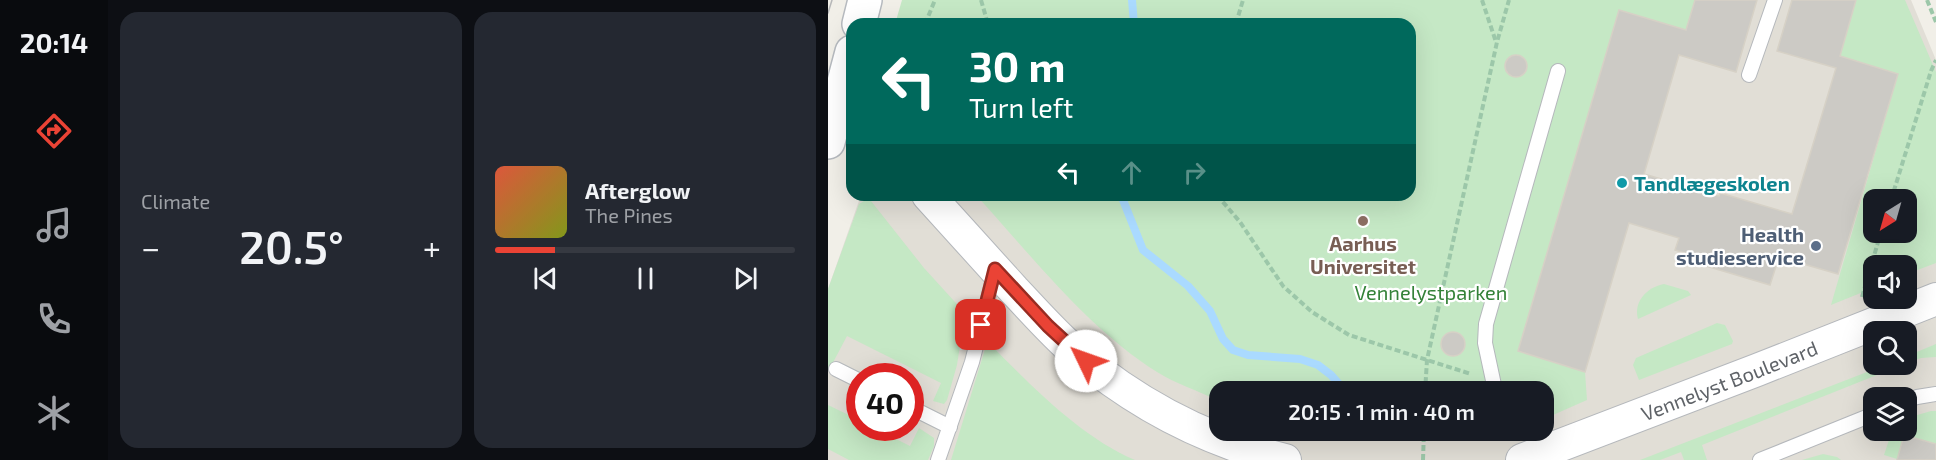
<!DOCTYPE html>
<meta charset="utf-8">
<style>
:root{--surface:#171b24;--page:#242831;--text:#f1f3f6;--muted:#9ea1a6;--line:#363941;--accent:#ea4335}
body{margin:0;font-family:"Exo 2",sans-serif;background:var(--page);color:var(--text);height:100vh;display:flex;flex-direction:column;font-size:22px;white-space:nowrap}
*{box-sizing:border-box;margin:0}
p{font-size:20px;color:var(--muted)}
.icon{flex:none;width:33px;height:33px;fill:none;stroke:currentColor;stroke-width:2;stroke-linecap:round;stroke-linejoin:round}
.map{position:relative;flex:1;overflow:hidden}
.details{display:flex;flex-direction:column;gap:12px;padding:12px;background:#0d0f14;width:720px}
.details>*{flex:none}
.top-card{position:absolute;left:18px;top:18px;width:570px;height:183px;border-radius:18px;box-shadow:0 6px 24px #0002;background:#00695c;color:#fff;overflow:hidden}
.needle{width:39px;rotate:217deg}
.buttons{position:absolute;left:1035px;top:189px;display:grid;gap:12px}
.buttons a{display:grid;place-items:center;width:54px;height:54px;border-radius:12px;background:var(--surface);box-shadow:0 6px 24px #0002;font-size:30px}
.speed{position:absolute;left:18px;top:363px;display:flex;gap:12px;font-size:30px;font-weight:700;text-align:center}
.speed>*{display:grid;place-content:center;width:78px;height:78px;border-radius:50%;background:var(--surface);box-shadow:0 6px 24px #0002;line-height:1}
.speed .limit{border:9px solid #d22;background:#fff;color:#111}
.pin{position:absolute;display:grid;place-items:center;width:51px;height:51px;color:#fff;margin:-26px;border-radius:12px;box-shadow:0 3px 9px #0006}
.me{position:absolute;width:66px;margin:-33px;rotate:312deg;stroke-linejoin:round;filter:drop-shadow(0 0 4px #0008)}
.turn{display:flex;align-items:center;gap:21px;height:126px;padding:0 24px;font-size:27px}
.turn .icon{width:78px;height:78px;stroke-width:2.5}
.turn b{display:block;font-size:42px;line-height:51px}
.lanes{display:flex;align-items:center;height:57px;padding:0 24px;background:#0003;justify-content:center;gap:30px;direction:ltr}
.lanes .off{opacity:.35}
.big{font-size:45px;font-weight:600;line-height:1.1}
.details .widget{flex:1;display:flex;flex-direction:column;justify-content:center;gap:9px;min-width:0;padding:0 21px;border-radius:18px;background:var(--page)}
.song{display:flex;align-items:center;gap:18px}
.cover{width:72px;height:72px;border-radius:9px;background:linear-gradient(135deg,hsl(10 70% 55%),hsl(70 70% 35%))}
.played{height:6px;border-radius:3px;background:linear-gradient(90deg,var(--accent) 20%,var(--line) 20%)}
.keys{display:flex;justify-content:space-around;direction:ltr}
.heat{display:flex;justify-content:space-between;align-items:center;font-size:33px;direction:ltr}
.details .tiles{flex:1;display:grid;gap:12px;grid-template-columns:repeat(2,1fr)}
.trip{position:absolute;left:381px;top:381px;width:345px;height:60px;border-radius:18px;background:var(--surface);box-shadow:0 6px 24px #0002;font-weight:600;line-height:60px;text-align:center}
main{display:flex;flex:1;min-height:0}
.tabs{display:flex;flex-direction:column;width:108px;justify-content:space-around;align-items:center;background:#090b0e;color:var(--muted)}
.tabs .icon{width:42px;height:42px}
.tabs .active{color:var(--accent)}
.tabs b{font-size:27px;color:var(--text)}
.map>svg:first-child{display:block}
.education{fill:#e1ded6;fill-rule:evenodd}
.green{fill:#c5e8c5;fill-rule:evenodd}
.lines{fill:none;stroke-linecap:round;stroke-linejoin:round}
.stream{stroke:#aadaff;stroke-width:8}
.building{fill:#cccac5;stroke:#d6d1c6;stroke-width:1.5}
.service-casing{stroke:#b5b8bc;stroke-width:16}
.tertiary-casing{stroke:#b5b8bc;stroke-width:34}
.secondary-casing{stroke:#b6babf;stroke-width:36}
.path{stroke:#9cc7a9;stroke-width:4;stroke-dasharray:6 3;stroke-linecap:butt}
.service{stroke:#fff;stroke-width:14}
.tertiary{stroke:#fff;stroke-width:32}
.secondary{stroke:#fff;stroke-width:33}
.tram{stroke:#b6b7b8;stroke-width:1.5}
.route-casing{stroke:#982c22;stroke-width:15}
.route{stroke:#ea4335;stroke-width:10}
.culture-dot{fill:#0f9aa8;stroke:#fff;stroke-width:2}
.education-dot{fill:#8d6e63;stroke:#fff;stroke-width:2}
.service-dot{fill:#5c6f8a;stroke:#fff;stroke-width:2}
.labels{text-anchor:middle;dominant-baseline:central;stroke-width:4.5;stroke-linejoin:round;paint-order:stroke}
.culture-label{font-size:20px;font-weight:bold;fill:#0d838f;stroke:#fff;text-anchor:start}
.service-label{font-size:20px;font-weight:bold;fill:#4e5e75;stroke:#fff;text-anchor:end}
.education-label{font-size:20px;font-weight:bold;fill:#785e54;stroke:#fff}
.park-label{font-size:20px;fill:#348238;stroke:#fff}
.street-label{font-size:20px;fill:#5f6368;stroke:#fff}
</style>
<main>
<nav class="tabs">
<b>20:14</b>
<svg class="icon active" aria-label="directions" viewBox="0 0 24 24"><path d="M12 3l9 9-9 9-9-9zM9 14v-3h6M13 9l2 2-2 2"/></svg>
<svg class="icon" aria-label="music" viewBox="0 0 24 24"><path d="M9 18V5l10-2v13"/><circle cx="6" cy="18" r="3"/><circle cx="16" cy="16" r="3"/></svg>
<svg class="icon" aria-label="phone" viewBox="0 0 24 24"><path d="M5 4h4l2 5-3 2q2 4 5 5l2-3 5 2v4C11 20 4 13 5 4z"/></svg>
<svg class="icon" aria-label="climate" viewBox="0 0 24 24"><path d="M12 3v18M4 7l16 10M4 17L20 7"/></svg>
</nav>
<section class="details">
<div class="tiles">
<div class="widget"><p>Climate</p>
<div class="heat"><a>−</a><b class="big">20.5°</b><a>+</a></div>
</div>
<div class="widget">
<div class="song"><i class="cover"></i><div><b>Afterglow</b><p>The Pines</p></div></div>
<div class="played"></div>
<div class="keys"><svg class="icon" aria-label="previous" viewBox="0 0 24 24"><path d="M18 5L8 12l10 7zM5 5v14"/></svg><svg class="icon" aria-label="pause" viewBox="0 0 24 24"><path d="M8 5v14M16 5v14"/></svg><svg class="icon" aria-label="next" viewBox="0 0 24 24"><path d="M6 5l10 7-10 7zM19 5v14"/></svg></div>
</div>
</div>
</section>
<div class="map">
<svg width="1108" height="460" viewBox="0 0 1108 460">
<rect width="100%" height="100%" fill="#f1efe8"/>
<!-- education -->
<path class="education" d="M81,0H1083L1108,60V460H0V289L33,195H582V24ZM1046,200H1078V232H1046ZM1046,266H1078V298H1046ZM1046,332H1078V364H1046ZM32,376H82V428H32ZM392,392H716V430H392ZM1046,398H1078V430H1046Z"/>
<!-- green -->
<g class="green">
<path d="M74,0H867L858,30L690,351L757,372L759,400L716,419V392H392L391,401C371,391 348,384 329,372C259,328 203,255 148,195H582V24H67Z"/>
<path d="M1028,0H1077L1108,72V263L1079,274L1078,266H1046L1045,288L1003,305L1070,74L1012,56ZM1046,200H1078V232H1046Z"/>
<polygon points="36,201 43,201 96,268 137,313 129,365 119,400 116,404 105,401 113,383 19,336 0,372 0,289 31,204"/>
<path d="M836,284L860,291L863,295L810,319C805,302 819,287 836,284Z"/>
<polygon points="889,323 897,325 905,341 904,344 811,380 805,365 808,358"/>
<polygon points="1108,344 1108,357 1093,358 1079,363 1079,356"/>
<path d="M163,345C203,386 254,438 307,460H123L158,346Z"/>
<polygon points="1057,365 1074,365 874,445 879,460 856,460 853,452 832,460 812,460"/>
<polygon points="0,405 31,420 32,428 46,428 82,446 91,428 106,438 106,446 100,460 21,460 0,449"/>
<polygon points="1103,411 1108,411 1108,444 1077,435 1069,459 1056,455 1064,431 1078,430 1079,418"/>
<polygon points="487,431 687,430 687,431 584,440 496,433"/>
<polygon points="995,454 1009,457 1013,460 974,460"/>
</g>
<g class="lines">
<!-- stream -->
<g class="stream">
<polyline points="304,0 306,24"/>
<polyline points="293,195 315,250 360,286 382,311 395,339 405,350 420,355 472,359 490,365 503,375 518,392"/>
</g>
</g>
<!-- building -->
<g class="building">
<polygon points="867,0 929,0 908,72 851,55 816,174 891,196 892,193 964,214 1008,68 949,51 964,0 1028,0 1012,56 1070,74 1010,274 951,257 942,285 878,266 880,260 847,250 851,238 801,223 757,372 690,351 791,10 858,30"/>
<circle cx="688" cy="66" r="11"/>
<circle cx="625" cy="344" r="12"/>
<polygon points="1076,435 1108,444 1108,460 1069,460"/>
</g>
<g class="lines">
<defs>
<g id="service">
<polyline points="921,75 947,0"/>
<polyline points="8,369 32,381"/>
<polyline points="666,385 657,343 658,324 730,71"/>
<polyline points="1078,401 1089,397 1108,394"/>
<polyline points="82,407 122,427"/>
<polyline points="110,460 144,362 167,271"/>
<polyline points="932,460 1046,414"/>
</g>
<g id="tertiary">
<path d="M100,195C129,227 157,258 186,290C206,311 225,333 247,352C308,404 379,441 457,460"/>
<path id="s1" d="M694,460L929,370L1108,299"/>
</g>
<g id="secondary">
<polyline points="31,24 37,0"/>
<polyline points="0,142 24,52"/>
</g>
</defs>
<!-- service casing -->
<use href="#service" class="service-casing"/>
<!-- tertiary casing -->
<use href="#tertiary" class="tertiary-casing"/>
<!-- secondary casing -->
<use href="#secondary" class="secondary-casing"/>
<!-- path -->
<g class="path">
<polyline points="153,0 160,24"/>
<polyline points="654,0 668,42"/>
<polyline points="1099,0 1108,22"/>
<polyline points="97,24 107,0"/>
<polyline points="410,24 409,20 415,0"/>
<polyline points="389,195 412,222 455,286 484,312 521,335 643,374"/>
<polyline points="1063,200 1103,71 1108,60"/>
<polyline points="1034,297 1053,232"/>
<polyline points="597,392 599,360 669,42 681,0"/>
<polyline points="595,460 596,430"/>
</g>
<!-- service -->
<use href="#service" class="service"/>
<!-- tertiary -->
<use href="#tertiary" class="tertiary"/>
<!-- secondary -->
<use href="#secondary" class="secondary"/>
<!-- tram -->
<polyline class="tram" points="0,13 4,0"/>
</g>
<g class="lines">
<defs>
<polyline id="route" points="153,325 167,269 220,326 258,361"/>
</defs>
<!-- route casing -->
<use href="#route" class="route-casing"/>
<!-- route -->
<use href="#route" class="route"/>
</g>
<!-- markers -->
<circle class="culture-dot" cx="794" cy="183" r="6"/>
<circle class="education-dot" cx="535" cy="221" r="6"/>
<circle class="service-dot" cx="988" cy="246" r="6"/>
<g class="labels">
<!-- culture labels -->
<g class="culture-label">
<text x="806" y="183">Tandlægeskolen</text>
</g>
<!-- service labels -->
<g class="service-label">
<text x="976" y="234">Health<tspan x="976" dy="23">studieservice</tspan></text>
</g>
<!-- education labels -->
<g class="education-label">
<text x="535" y="243">Aarhus<tspan x="535" dy="23">Universitet</tspan></text>
</g>
<!-- park labels -->
<g class="park-label">
<text x="603" y="292">Vennelystparken</text>
</g>
<!-- street labels -->
<g class="street-label">
<text stroke="none"><textPath href="#s1" startOffset="222">Vennelyst Boulevard</textPath></text>
</g>
</g>
</svg>
<div class="buttons">
<a><svg class="needle" viewBox="-14 -14 28 28"><path d="M0-13l5 13h-10z" fill="#e53935"/><path d="M0 13l5-13h-10z" fill="#9ea1a6"/></svg></a>
<a><svg class="icon" aria-label="sound" viewBox="0 0 24 24"><path d="M4 9h4l5-4v14l-5-4H4zM17 9q2 3 0 6"/></svg></a>
<a><svg class="icon" aria-label="search" viewBox="0 0 24 24"><circle cx="10" cy="10" r="6"/><path d="M15 15l6 6"/></svg></a>
<a><svg class="icon" aria-label="layers" viewBox="0 0 24 24"><path d="M12 4l9 5-9 5-9-5zM3 14l9 5 9-5"/></svg></a>
</div>
<div class="speed"><div class="limit">40</div></div>
<div class="pin" style="left:153px;top:325px;background:#d93025"><svg class="icon" aria-label="arrive" viewBox="0 0 24 24"><path d="M6 21V4h12l-3 4 3 4H6"/></svg></div>
<svg class="me" style="left:258px;top:361px" viewBox="-20 -20 40 40"><circle r="19" fill="#fff"/><path d="M0-13L10 11 0 6-10 11z" fill="#ea4335"/></svg>
<div class="trip">20:15 · 1 min · 40 m</div>
<div class="top-card">
<div class="turn"><svg class="icon" aria-label="left" viewBox="0 0 24 24"><path d="M17 20v-9H6M10 6l-5 5 5 5"/></svg><div><b>30 m</b>Turn left</div></div>
<div class="lanes"><svg class="icon" aria-label="left" viewBox="0 0 24 24"><path d="M17 20v-9H6M10 6l-5 5 5 5"/></svg><svg class="icon off" aria-label="ahead" viewBox="0 0 24 24"><path d="M12 20V5M6 11l6-6 6 6"/></svg><svg class="icon off" aria-label="right" viewBox="0 0 24 24"><path d="M7 20v-9h11M14 6l5 5-5 5"/></svg></div>
</div>
</div>
</main>
